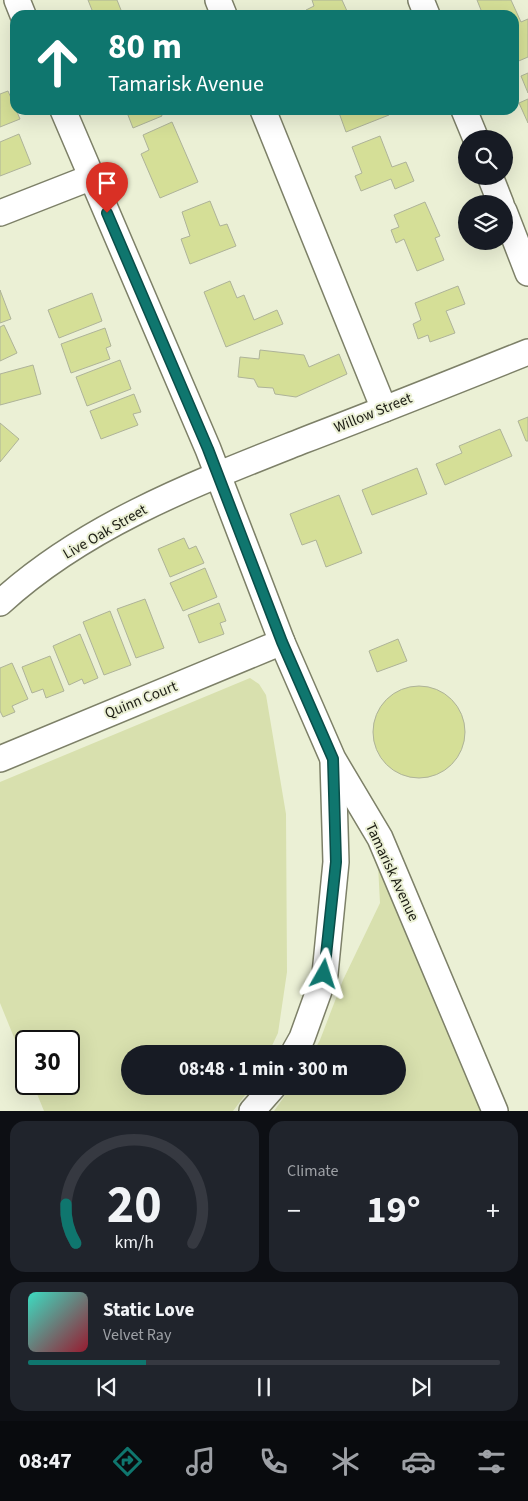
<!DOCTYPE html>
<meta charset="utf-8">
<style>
:root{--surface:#171b24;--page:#20242c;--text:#f1f3f6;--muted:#9ea1a6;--line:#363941;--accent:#0f766e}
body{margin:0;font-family:"Source Sans 3",sans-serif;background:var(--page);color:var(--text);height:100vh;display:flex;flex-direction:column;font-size:19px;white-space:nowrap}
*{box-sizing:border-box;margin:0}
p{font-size:16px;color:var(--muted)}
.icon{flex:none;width:28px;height:28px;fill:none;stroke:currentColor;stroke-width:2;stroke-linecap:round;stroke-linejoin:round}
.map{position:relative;height:1111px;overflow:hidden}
.details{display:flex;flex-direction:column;gap:10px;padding:10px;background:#0d0f14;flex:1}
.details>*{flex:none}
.hud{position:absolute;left:10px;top:10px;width:509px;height:105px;border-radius:15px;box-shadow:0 5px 20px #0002;background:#0f766e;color:#fff;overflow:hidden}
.buttons{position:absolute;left:458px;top:130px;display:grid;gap:10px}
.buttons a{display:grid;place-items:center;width:55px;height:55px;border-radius:50%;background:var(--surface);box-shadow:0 5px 20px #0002;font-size:25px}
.speed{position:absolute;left:15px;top:1030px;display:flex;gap:10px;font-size:25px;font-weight:700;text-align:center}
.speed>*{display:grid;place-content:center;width:65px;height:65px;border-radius:50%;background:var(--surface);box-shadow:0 5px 20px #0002;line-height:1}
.speed .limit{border:2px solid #111;border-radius:8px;background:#fff;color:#111}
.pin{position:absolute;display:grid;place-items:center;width:42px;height:42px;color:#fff;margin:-51px -21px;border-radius:50% 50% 50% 0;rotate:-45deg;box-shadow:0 0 5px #0007}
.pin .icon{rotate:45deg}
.me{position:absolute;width:55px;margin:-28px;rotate:6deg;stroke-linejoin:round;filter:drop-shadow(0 0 4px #0008)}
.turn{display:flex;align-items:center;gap:18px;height:105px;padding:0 15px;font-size:22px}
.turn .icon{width:65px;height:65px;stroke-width:2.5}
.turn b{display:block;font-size:35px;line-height:42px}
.big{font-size:38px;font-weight:700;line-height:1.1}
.details .card{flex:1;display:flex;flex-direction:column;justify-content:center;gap:8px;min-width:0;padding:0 18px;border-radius:15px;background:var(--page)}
.details .dial{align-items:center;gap:0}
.dial svg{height:130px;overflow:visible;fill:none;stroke:var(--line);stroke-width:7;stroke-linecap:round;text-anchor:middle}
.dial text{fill:var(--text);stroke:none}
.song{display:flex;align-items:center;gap:15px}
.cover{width:60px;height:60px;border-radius:8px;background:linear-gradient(135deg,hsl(170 70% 55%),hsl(350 70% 35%))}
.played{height:5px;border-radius:2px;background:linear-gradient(90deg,var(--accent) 25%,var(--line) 25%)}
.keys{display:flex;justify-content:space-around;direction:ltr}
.heat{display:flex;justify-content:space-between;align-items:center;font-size:28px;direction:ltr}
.details .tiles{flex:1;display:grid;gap:10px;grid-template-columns:1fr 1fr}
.card:last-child{grid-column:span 2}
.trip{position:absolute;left:121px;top:1045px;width:285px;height:50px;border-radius:25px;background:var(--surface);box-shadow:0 5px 20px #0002;font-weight:700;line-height:50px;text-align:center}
.tabs{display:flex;height:80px;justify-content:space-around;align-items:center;background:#090b0e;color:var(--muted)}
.tabs .icon{width:35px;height:35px}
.tabs .active{color:var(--accent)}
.tabs b{font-size:22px;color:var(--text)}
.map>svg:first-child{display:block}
.green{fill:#d8e0ae}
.building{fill:#d5df97;stroke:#aeb399}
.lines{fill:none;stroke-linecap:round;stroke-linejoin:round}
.minor-casing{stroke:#7d8068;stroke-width:28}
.minor{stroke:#fff;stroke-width:25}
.route-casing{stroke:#0a4d48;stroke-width:12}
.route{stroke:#0f766e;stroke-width:9}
.labels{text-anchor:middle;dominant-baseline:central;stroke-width:4;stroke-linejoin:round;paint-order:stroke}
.street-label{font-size:15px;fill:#1c1d14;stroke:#ebf0d5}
</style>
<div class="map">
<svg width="528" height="1111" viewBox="0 0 528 1111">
<rect width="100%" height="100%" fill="#ebf0d5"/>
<!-- green -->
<g class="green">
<polygon points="250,678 259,684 266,695 286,814 287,972 278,1033 268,1054 130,1054 130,1086 252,1086 233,1111 44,1111 33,1084 69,1084 69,1041 26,1041 26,1067 0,1003 0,782"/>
<polygon points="377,846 489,1111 274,1111 292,1086 398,1086 398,1054 312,1054 320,1040 343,980 380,903"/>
</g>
<!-- building -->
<g class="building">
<polygon points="88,0 117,0 123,15 94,15"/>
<polygon points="312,0 342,0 347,11 340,15 309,15 306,10 314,6"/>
<polygon points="477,0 511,0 521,22 528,19 528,57 514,63 514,15 483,15"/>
<polygon points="528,73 528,93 521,76"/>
<polygon points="8,91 20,119 0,127 0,94"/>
<polygon points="528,99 528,123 519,103"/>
<polygon points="126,110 160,110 162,116 133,128"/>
<polygon points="338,110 387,110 389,115 346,132"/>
<polygon points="172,122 198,182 160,198 141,154 149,150 143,135"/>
<polygon points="19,134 31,164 0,176 0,142"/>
<polygon points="380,136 392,167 406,162 414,181 395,189 391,179 361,191 355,176 362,173 352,147"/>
<polygon points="210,201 220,226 227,224 236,246 190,264 181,239 190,236 182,212"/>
<polygon points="425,202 440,236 435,238 444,260 417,271 404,239 396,243 391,230 399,227 394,215"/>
<polygon points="230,281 237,298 244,295 254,320 277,310 283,324 226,347 204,292"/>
<polygon points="458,286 465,304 446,311 455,333 430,342 428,335 418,339 413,324 421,320 415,303"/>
<polygon points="0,290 11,319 0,323"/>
<polygon points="92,293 102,321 59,338 48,310"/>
<polygon points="4,325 17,353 0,361 0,327"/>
<polygon points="105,328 111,346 106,348 110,359 71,373 61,344"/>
<polygon points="260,350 304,355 309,367 339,354 347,374 296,397 275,394 273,388 258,387 254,379 238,377 240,357 259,359"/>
<polygon points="120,360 131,389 87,406 76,377"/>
<polygon points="33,365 41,394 0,405 0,374"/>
<polygon points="134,394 141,412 133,414 138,425 101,439 90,411"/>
<polygon points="528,417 528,441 526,441 518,421"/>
<polygon points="0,423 19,439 0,462"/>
<polygon points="500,429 512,456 445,485 436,464 462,453 459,446"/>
<polygon points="417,468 427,494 372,515 362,490"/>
<polygon points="339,495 362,553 326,567 316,540 302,545 290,514"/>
<polygon points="184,538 189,549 196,546 204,563 170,577 158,549"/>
<polygon points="205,568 217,597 183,611 170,583"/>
<polygon points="145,599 164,648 136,658 117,609"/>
<polygon points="219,603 226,621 220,623 224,634 199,643 188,615"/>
<polygon points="110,611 131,665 104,675 83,622"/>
<polygon points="80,634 98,678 84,684 82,679 69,685 53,646"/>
<polygon points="398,639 407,661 377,672 369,651"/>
<polygon points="50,656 64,691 46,698 43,689 32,693 22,667"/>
<polygon points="12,663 28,699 12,706 15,712 3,717 0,711 0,668"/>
<circle cx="419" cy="732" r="46"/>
</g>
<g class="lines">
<defs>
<g id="minor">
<polyline points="17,0 23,15"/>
<polyline points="218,0 224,15"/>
<polyline points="421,0 427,15"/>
<polyline points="63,110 208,449 282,642 333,759 380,838 495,1111"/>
<polyline points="263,110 384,409"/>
<polyline points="464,110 476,139"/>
<polyline points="490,176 501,204"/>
<polyline points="504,211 528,273"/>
<polyline points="0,213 92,177"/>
<path d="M0,603C85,525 196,483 302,441C378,412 453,382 528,352"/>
<polyline points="0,759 282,642"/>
<polyline points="293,1054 302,1038 325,974 336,862 333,761"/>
<polyline points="252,1111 274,1086"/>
</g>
</defs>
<!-- minor casing -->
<use href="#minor" class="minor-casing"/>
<!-- minor -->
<use href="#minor" class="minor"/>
</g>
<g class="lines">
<defs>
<polyline id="route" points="107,213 208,449 282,642 333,759 336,862 324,974"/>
</defs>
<!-- route casing -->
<use href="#route" class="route-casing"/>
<!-- route -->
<use href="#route" class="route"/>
</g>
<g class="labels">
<!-- street labels -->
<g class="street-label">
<text transform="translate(373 413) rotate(-22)">Willow Street</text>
<text transform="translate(105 532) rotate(-30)">Live Oak Street</text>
<text transform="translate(141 700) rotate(-22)">Quinn Court</text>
<text transform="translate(392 872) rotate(65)">Tamarisk Avenue</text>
</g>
</g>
</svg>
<div class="buttons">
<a><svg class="icon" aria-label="search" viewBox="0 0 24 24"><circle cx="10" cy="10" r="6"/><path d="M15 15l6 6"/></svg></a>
<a><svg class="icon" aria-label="layers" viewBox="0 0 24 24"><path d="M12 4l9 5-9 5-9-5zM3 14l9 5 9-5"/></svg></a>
</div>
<div class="speed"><div class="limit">30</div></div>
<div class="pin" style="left:107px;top:213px;background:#d93025"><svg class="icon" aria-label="arrive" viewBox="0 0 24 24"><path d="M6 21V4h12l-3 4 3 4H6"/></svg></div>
<svg class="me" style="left:324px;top:974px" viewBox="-20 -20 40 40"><path d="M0-17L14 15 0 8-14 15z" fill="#0f766e" stroke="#fff" stroke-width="4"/></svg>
<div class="trip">08:48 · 1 min · 300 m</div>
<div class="hud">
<div class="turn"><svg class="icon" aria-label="ahead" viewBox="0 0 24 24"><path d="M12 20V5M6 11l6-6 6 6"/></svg><div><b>80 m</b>Tamarisk Avenue</div></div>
</div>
</div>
<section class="details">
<div class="tiles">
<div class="card dial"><svg viewBox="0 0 100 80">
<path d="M14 69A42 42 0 1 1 86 69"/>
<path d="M14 69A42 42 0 0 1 8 45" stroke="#0f766e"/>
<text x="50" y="56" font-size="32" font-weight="700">20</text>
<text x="50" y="72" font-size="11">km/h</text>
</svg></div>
<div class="card"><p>Climate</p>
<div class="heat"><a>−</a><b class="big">19°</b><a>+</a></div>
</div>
<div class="card">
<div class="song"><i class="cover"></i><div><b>Static Love</b><p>Velvet Ray</p></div></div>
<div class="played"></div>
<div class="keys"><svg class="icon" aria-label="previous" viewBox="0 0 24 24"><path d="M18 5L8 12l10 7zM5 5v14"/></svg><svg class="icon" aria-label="pause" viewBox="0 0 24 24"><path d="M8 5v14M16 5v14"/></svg><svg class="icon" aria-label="next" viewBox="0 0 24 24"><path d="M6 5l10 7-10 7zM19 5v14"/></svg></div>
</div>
</div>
</section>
<nav class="tabs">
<b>08:47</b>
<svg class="icon active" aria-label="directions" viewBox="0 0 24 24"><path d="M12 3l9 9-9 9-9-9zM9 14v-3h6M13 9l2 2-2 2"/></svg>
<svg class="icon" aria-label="music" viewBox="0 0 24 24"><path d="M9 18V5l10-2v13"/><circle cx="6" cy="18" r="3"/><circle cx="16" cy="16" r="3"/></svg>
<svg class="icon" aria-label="phone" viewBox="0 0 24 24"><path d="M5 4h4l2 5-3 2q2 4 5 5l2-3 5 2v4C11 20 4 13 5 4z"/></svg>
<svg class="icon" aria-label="climate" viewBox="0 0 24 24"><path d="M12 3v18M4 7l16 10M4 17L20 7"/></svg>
<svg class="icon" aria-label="car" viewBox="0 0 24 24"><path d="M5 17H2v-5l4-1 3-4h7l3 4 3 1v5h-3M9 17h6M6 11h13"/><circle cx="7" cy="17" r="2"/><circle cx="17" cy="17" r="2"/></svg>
<svg class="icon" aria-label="filters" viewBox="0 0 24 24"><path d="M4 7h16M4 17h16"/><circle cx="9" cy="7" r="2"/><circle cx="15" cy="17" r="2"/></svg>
</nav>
